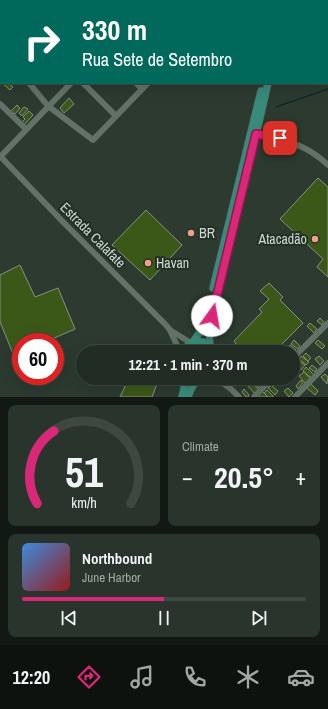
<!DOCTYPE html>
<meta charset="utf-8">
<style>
:root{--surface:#212c24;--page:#29342c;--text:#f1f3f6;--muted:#a2a7a6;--line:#3e4841;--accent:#db2777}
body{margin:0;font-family:"Archivo Narrow",sans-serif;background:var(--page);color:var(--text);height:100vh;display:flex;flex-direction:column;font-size:15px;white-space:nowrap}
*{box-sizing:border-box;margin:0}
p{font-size:13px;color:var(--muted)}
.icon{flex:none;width:22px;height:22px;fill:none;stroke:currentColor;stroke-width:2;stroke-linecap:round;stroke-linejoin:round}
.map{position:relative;height:397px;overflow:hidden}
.details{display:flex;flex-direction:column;gap:8px;padding:8px;background:#121814;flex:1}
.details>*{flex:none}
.top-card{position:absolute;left:0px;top:0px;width:328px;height:84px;box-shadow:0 4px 16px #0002,0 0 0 1px var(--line);background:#00695c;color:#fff;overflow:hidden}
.speed{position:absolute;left:12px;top:333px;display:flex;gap:8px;font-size:20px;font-weight:700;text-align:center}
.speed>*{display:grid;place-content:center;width:52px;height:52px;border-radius:50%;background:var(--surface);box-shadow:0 4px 16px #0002,0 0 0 1px var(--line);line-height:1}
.speed .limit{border:6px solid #d22;background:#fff;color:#111}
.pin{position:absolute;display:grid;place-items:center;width:34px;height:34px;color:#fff;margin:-17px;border-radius:8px;box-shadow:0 2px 6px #0006}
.me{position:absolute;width:44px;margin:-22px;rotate:13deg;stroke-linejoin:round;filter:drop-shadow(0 0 3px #0008)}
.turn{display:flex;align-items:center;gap:14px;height:84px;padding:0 16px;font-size:18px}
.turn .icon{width:52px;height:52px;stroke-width:2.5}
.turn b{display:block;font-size:28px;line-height:34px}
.big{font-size:30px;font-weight:700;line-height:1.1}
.details .widget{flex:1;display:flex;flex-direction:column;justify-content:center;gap:6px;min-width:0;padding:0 14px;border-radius:8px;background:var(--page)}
.details .dial{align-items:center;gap:0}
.dial svg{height:104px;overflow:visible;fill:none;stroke:var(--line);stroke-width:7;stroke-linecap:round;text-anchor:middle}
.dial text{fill:var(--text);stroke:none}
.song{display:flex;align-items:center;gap:12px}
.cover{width:48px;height:48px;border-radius:6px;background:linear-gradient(135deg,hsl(210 70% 55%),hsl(0 70% 35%))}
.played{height:4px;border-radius:2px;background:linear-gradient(90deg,var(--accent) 50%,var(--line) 50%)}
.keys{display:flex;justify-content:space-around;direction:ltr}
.heat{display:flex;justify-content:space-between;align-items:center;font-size:22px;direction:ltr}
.details .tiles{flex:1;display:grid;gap:8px;grid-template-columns:1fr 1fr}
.widget:last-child{grid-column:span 2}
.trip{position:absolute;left:76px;top:345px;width:224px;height:40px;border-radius:20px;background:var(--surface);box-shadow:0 4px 16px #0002,0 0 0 1px var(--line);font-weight:700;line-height:40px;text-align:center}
.menu{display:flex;height:64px;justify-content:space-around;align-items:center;background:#0d120e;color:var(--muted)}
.menu .icon{width:28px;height:28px}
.menu .active{color:var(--accent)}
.menu b{font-size:18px;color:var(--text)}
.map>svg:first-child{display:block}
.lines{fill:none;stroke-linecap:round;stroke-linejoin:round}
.stream{stroke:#002123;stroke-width:1}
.building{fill:#3c5819;stroke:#879080}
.minor-casing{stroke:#4c584f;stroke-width:6}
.major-casing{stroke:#4c584f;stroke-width:8}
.minor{stroke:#637267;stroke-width:5.5}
.major{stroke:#388b7a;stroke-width:7}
.route-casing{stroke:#8e194d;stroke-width:10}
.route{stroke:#db2777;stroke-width:7}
.poi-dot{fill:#f49e88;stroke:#223026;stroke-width:1.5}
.labels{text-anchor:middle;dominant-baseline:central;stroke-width:4;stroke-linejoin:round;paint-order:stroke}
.poi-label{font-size:14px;fill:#ced7d0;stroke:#223026;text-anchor:start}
.street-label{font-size:14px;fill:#ced7d0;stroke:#223026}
</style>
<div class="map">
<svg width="328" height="397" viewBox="0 0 328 397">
<rect width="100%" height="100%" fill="#2c3a30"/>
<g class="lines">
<!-- stream -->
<polyline class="stream" points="276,107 328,89"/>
</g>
<!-- building -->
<g class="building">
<polygon points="2,83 8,83 13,87 10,90"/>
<polygon points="69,98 74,104 64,113 60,108"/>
<polygon points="17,105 20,108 15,114 11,111"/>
<polygon points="24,107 28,109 22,116 19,113"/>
<polygon points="29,111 33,115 24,125 22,122 25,119 23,117"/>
<polygon points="318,178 328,187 328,277 317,267 323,259 280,219"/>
<polygon points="146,210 182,245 150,280 112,245"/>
<polygon points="20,265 35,297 58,288 75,329 45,342 21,342 21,353 14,356 0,322 0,275"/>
<polygon points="269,283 283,297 280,300 303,323 274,352 237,352 233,348 236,344 234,341 262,312 259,309 269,299 260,291"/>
<polygon points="320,318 324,322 322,325 317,321"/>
<polygon points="310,323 317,329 314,333 307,326"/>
<polygon points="294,340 300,346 298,349 291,344"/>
<polygon points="318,340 325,346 322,349 315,343"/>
<polygon points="290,345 296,350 294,355 293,352 291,352 288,348"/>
<polygon points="306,353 311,358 308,361 303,356"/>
<polygon points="301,356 309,362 306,365 299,359"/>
<polygon points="319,356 324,361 320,365 315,359"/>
<polygon points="299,361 305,365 301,370 296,365"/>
<polygon points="312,365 317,369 315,372 309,368"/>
<polygon points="306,367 314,375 311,378 303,371"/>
<polygon points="304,372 310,378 305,383 299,376"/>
<polygon points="325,374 328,377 327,384 321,377"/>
<polygon points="129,378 145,378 157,384 152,397 120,397"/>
<polygon points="252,378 257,378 261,381 260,382 262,384 259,388 250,380"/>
<polygon points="258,378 265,378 267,380 264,385"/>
<polygon points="250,380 258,389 254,393 246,384"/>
<polygon points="301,380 303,383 298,389 296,386"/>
<polygon points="311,384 318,391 315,395 307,388"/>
<polygon points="271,385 278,391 275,395 268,388"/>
<polygon points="288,388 293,393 289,397 284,391"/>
<polygon points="244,389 249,395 248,397 246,397 242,392"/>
<polygon points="267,390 273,396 273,397 268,397 264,393"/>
<polygon points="263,392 268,397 260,397 258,395"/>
</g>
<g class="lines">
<defs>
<g id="minor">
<polyline points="258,0 263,1"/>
<polyline points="40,1 41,0"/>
<polyline points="93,1 93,0"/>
<polyline points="192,1 193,0"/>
<polyline points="0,43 1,42"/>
<polyline points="0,50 1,51"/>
<polyline points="29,83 48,106 93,140 148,83"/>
<polyline points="83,83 116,116"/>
<polyline points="136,83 142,89"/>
<polyline points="0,104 26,129"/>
<path d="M256,134C285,140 306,144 328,165"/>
<polyline points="0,156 64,223 166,325 170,330 180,352"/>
<polyline points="0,157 71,83"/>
<polyline points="170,330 191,343"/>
<polyline points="293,358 328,323"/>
<polyline points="216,378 231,389 239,397"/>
<polyline points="254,397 273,378"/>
<polyline points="295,397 328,363"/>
</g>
<g id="major">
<polyline points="282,1 283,0"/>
<polyline points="288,1 288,0"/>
<polyline points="213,288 261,91"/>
<polyline points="193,342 204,326 208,310"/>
<polyline points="210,347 209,332 212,316 247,174 268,83"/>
<path d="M183,352C190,338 207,338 213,352"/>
<polyline points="182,397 184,388 184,378"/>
<polyline points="188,397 191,389 198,378"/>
</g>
</defs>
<!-- minor casing -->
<use href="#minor" class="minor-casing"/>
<!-- major casing -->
<use href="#major" class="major-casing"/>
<!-- minor -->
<use href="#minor" class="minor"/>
<!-- major -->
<use href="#major" class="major"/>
</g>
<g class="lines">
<defs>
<polyline id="route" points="212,316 256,134 280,138"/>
</defs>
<!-- route casing -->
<use href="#route" class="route-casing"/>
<!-- route -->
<use href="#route" class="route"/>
</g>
<!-- markers -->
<g class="poi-dot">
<circle cx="191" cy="233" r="4"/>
<circle cx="315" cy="239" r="4"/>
<circle cx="148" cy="263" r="4"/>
</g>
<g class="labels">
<!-- poi labels -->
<g class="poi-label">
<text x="199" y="233">BR</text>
<text x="307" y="239" text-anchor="end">Atacadão</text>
<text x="156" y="263">Havan</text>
</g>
<!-- street labels -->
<g class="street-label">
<text transform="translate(93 235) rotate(45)">Estrada Calafate</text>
</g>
</g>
</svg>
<div class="speed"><div class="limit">60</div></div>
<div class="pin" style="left:280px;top:138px;background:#d93025"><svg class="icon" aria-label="arrive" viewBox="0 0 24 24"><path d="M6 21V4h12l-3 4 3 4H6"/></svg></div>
<svg class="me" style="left:212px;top:316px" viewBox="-20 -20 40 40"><circle r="19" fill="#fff"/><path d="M0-13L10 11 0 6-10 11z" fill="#db2777"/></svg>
<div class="trip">12:21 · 1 min · 370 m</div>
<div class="top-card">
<div class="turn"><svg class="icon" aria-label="right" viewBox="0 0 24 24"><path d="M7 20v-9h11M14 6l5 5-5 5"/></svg><div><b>330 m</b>Rua Sete de Setembro</div></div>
</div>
</div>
<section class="details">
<div class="tiles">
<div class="widget dial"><svg viewBox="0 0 100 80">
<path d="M14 69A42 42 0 1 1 86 69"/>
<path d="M14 69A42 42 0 0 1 27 13" stroke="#db2777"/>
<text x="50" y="56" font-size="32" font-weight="700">51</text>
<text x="50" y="72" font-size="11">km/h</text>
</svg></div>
<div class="widget"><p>Climate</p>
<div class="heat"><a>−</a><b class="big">20.5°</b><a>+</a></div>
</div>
<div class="widget">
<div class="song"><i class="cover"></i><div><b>Northbound</b><p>June Harbor</p></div></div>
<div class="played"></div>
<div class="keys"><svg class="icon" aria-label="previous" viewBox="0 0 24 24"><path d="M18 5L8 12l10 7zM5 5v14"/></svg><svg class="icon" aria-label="pause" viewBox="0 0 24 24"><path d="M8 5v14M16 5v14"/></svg><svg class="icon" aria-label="next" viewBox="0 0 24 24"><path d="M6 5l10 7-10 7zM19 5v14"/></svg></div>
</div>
</div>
</section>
<nav class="menu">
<b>12:20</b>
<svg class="icon active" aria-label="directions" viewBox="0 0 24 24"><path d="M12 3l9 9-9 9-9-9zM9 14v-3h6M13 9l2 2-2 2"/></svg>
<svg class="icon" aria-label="music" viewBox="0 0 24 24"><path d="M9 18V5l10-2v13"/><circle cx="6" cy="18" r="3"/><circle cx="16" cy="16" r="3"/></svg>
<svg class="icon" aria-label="phone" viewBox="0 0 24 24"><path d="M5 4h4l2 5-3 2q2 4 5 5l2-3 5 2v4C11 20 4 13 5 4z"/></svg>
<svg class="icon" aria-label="climate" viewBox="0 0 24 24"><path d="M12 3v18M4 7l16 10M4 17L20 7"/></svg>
<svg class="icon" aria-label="car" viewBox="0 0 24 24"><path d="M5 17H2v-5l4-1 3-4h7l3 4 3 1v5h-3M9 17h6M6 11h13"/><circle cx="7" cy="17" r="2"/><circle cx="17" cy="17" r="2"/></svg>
</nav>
